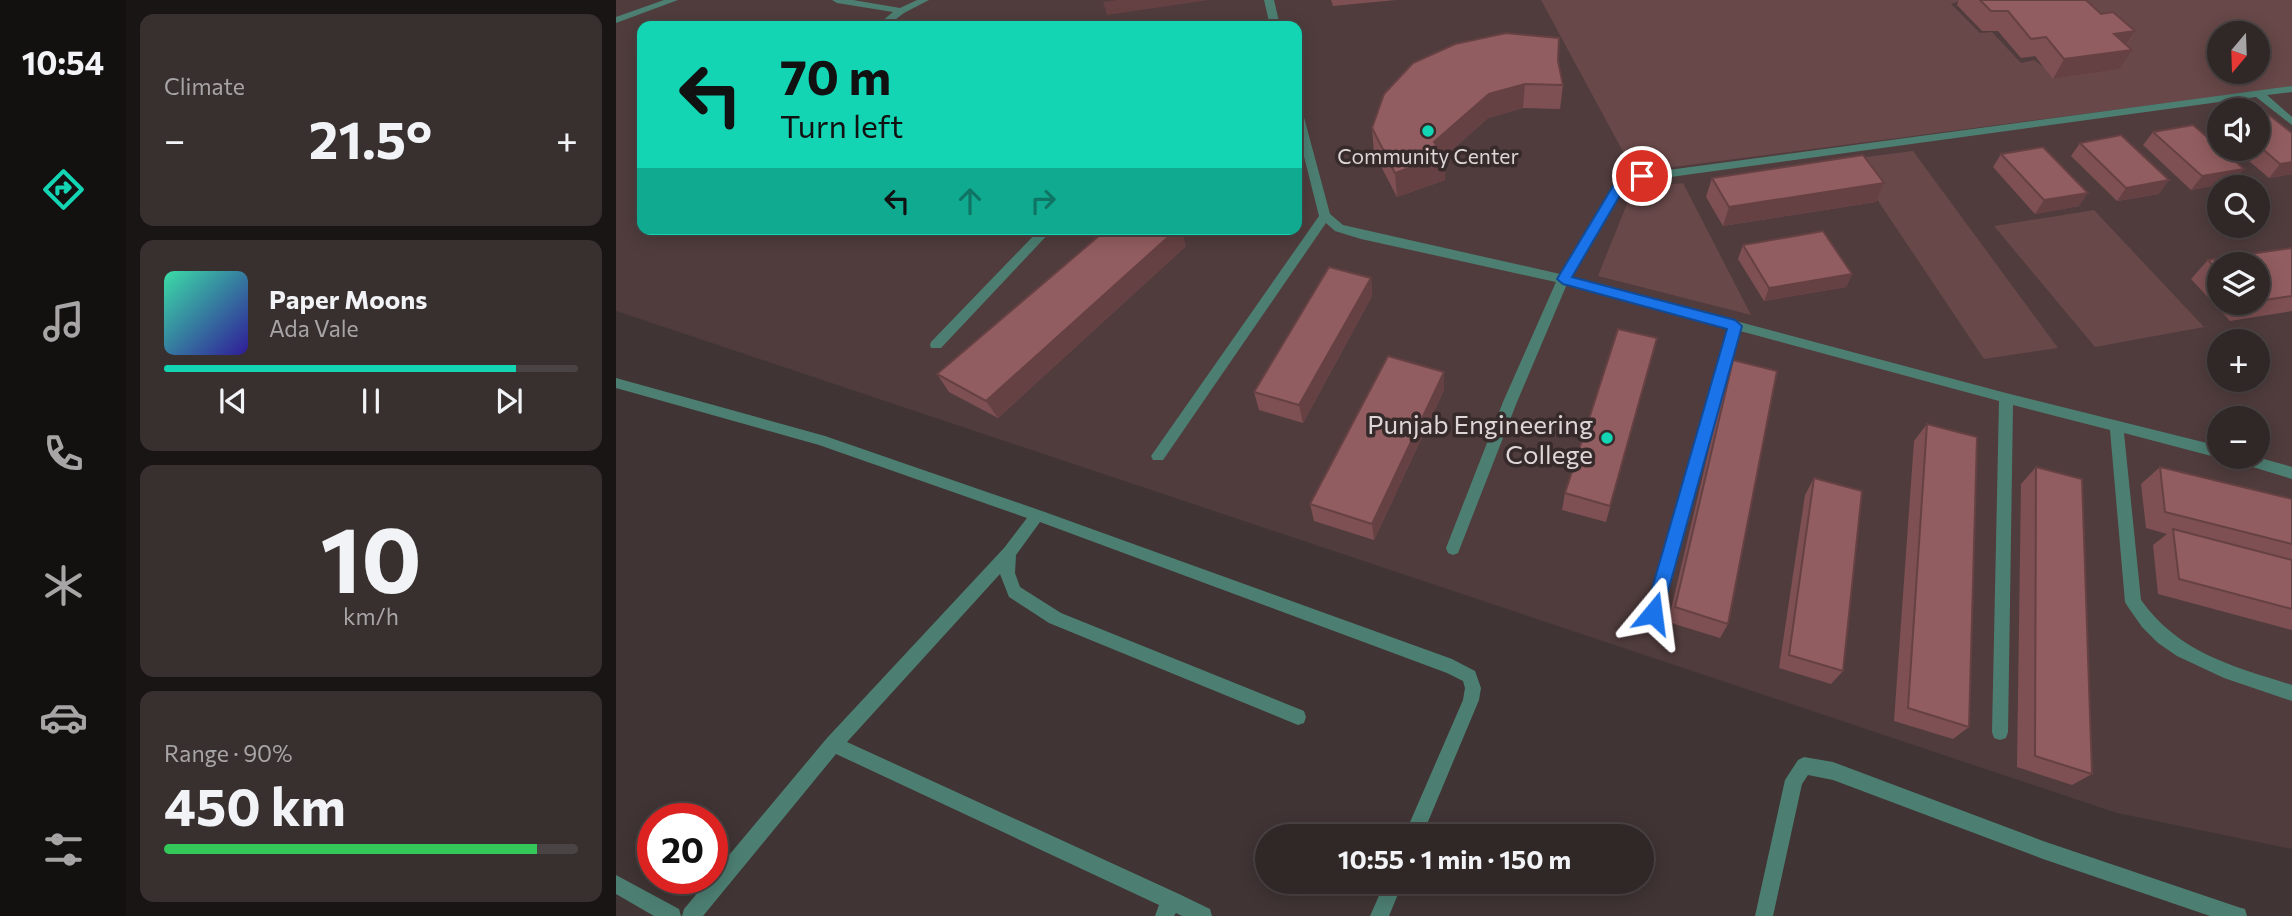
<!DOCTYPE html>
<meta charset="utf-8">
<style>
:root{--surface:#302727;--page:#382f2f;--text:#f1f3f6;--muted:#a8a5a7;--line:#4b4444;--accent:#13d5b4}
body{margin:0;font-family:Commissioner,sans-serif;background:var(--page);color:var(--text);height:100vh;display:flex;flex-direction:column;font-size:26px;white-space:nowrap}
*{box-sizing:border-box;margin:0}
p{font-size:23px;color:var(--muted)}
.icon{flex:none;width:38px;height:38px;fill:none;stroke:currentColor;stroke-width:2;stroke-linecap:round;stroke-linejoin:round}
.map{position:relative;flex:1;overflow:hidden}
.panel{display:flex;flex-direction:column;gap:14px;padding:14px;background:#1a1515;width:490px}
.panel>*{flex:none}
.hud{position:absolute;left:21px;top:21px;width:665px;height:214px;border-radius:14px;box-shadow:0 4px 18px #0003,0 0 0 2px var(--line);background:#13d5b4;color:#111;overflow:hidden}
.needle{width:46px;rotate:199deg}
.tools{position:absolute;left:1591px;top:21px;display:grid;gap:14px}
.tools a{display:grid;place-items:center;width:63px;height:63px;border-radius:50%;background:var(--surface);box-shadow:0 4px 18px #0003,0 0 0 2px var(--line);font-size:35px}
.speed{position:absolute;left:21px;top:803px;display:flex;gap:14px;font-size:35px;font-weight:700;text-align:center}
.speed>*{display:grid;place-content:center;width:91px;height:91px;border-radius:50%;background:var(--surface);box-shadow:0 4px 18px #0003,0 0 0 2px var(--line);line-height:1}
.speed .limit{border:10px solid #d22;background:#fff;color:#111}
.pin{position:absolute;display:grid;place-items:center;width:60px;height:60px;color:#fff;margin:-30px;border:4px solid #fff;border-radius:50%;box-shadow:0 2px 7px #0007}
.me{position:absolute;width:77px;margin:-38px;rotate:16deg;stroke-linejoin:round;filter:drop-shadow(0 0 5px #0008)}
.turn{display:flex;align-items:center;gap:24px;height:147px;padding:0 28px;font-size:32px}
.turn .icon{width:91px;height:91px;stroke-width:2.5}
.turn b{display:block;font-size:49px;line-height:60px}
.lanes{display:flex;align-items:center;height:66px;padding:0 28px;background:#0003;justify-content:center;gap:35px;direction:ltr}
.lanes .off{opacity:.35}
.big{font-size:52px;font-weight:700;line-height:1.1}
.panel .tile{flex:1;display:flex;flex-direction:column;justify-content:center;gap:10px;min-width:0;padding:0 24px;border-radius:14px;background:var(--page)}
.panel .dial{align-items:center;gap:0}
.dial b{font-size:91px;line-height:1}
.song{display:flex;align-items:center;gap:21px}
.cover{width:84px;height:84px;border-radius:10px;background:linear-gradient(135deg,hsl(160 70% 55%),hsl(250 70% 35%))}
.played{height:7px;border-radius:4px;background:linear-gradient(90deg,var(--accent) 85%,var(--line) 85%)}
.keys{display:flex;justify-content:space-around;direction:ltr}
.heat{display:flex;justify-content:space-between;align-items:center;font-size:38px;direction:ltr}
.charge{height:10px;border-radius:5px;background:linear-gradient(90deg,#34c759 90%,var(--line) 0)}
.trip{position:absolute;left:639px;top:824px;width:399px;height:70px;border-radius:35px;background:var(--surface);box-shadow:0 4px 18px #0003,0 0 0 2px var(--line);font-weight:700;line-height:70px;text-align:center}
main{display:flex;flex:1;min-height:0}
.dock{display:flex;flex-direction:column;width:126px;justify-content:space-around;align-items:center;background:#131010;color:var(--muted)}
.dock .icon{width:49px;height:49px}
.dock .current{color:var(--accent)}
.dock b{font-size:32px;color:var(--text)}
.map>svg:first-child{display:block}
.built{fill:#503c3d;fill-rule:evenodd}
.green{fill:#684849;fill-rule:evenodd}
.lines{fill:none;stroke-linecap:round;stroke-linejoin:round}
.lane{fill:#4c7f72;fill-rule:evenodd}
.street{fill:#4c7f72;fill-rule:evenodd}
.wall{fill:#7e5053;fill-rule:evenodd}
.shaded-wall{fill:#664143}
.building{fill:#925d60;stroke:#664143;stroke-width:2}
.route{fill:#1a73e8;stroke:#114b97;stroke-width:2}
.poi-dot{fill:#13d5b4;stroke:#362a2a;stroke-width:2.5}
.labels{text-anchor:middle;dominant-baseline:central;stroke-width:7;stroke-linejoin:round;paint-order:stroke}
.far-poi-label{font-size:21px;fill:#ded6d6;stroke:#362a2a}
.poi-label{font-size:26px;fill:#ded6d6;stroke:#362a2a;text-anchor:end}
</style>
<main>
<nav class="dock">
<b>10:54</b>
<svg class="icon current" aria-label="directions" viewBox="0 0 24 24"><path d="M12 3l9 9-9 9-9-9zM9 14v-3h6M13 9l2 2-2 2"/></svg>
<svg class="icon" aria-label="music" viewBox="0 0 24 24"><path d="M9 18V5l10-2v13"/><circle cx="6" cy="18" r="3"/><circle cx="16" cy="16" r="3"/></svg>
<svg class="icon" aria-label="phone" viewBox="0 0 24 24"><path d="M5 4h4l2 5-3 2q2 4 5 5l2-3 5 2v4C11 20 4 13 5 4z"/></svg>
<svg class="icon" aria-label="climate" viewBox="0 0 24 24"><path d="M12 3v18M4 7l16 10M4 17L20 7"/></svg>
<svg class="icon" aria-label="car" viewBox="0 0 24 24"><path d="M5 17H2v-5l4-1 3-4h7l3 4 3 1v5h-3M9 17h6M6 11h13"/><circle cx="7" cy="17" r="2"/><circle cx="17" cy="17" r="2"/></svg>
<svg class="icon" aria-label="filters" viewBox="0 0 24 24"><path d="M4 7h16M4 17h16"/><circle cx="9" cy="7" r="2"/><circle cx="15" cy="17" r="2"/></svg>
</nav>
<section class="panel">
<div class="tile"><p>Climate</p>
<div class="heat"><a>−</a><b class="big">21.5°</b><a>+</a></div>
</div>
<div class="tile">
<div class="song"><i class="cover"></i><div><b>Paper Moons</b><p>Ada Vale</p></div></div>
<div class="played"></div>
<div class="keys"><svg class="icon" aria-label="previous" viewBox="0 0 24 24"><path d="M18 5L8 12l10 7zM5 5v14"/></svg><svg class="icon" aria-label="pause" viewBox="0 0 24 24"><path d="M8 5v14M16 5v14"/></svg><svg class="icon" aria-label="next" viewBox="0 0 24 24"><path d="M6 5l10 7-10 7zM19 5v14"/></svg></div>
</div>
<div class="tile dial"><b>10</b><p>km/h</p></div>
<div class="tile"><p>Range · 90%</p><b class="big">450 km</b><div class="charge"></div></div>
</section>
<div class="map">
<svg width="1676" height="916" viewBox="0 0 1676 916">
<rect width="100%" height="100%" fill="#403434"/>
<!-- built -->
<path class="built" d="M0,0H1676V849L1501,813L0,311ZM26,26H681V229H26ZM1603,33H1642V72H1603ZM1603,110H1642V149H1603ZM1603,187H1642V226H1603ZM1603,264H1642V303H1603ZM1603,341H1642V380H1603ZM1603,418H1642V457H1603Z"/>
<!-- green -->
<g class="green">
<path d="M925,0H1347L1335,4L1364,33L1376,32L1405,63L1418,60L1439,75L1422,0H1676V87L1018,172ZM1603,33H1642V72H1603Z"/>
<polygon points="1297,151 1442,348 1368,359 1234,159"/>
<polygon points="1067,183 1135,315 982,276 1017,189"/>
<polygon points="1478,210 1588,327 1479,347 1378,226"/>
</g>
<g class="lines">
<!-- lane -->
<g class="lane">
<polygon points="48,0 62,0 0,23 0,17"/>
<polygon points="216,0 237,0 284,8 301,0 313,0 288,13 271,26 260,26 277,12 221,3"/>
<polygon points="648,0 658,0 664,26 654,26"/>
<path d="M1676,86V92L1651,95L1676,117V125L1640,97L1018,182L1006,191L955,277L1390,393L1603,446V457H1606L1603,458L1508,433L1525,600C1563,653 1616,666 1676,685V701L1608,678L1561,656L1542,643L1526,627L1512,607L1509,602L1494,430L1397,405L1392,732L1390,738L1384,740L1378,738L1376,732L1383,401L1124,331L1045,613L1043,618L1037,620L1031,618L1029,613L1112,328L951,284L901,402L844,548L842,553L837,555L832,553L830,548L887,402L940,282L745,239L719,231L710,223L547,460H537L535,456L703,216L681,129V107L686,110L714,214L727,225L944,274L998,186L1015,175Z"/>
<polygon points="424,229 437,229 325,348 315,348 314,345 315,342"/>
<polygon points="1615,457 1641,457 1676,467 1676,479 1617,461"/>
</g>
<!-- street -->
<g class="street">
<polygon points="0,378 209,436 426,511 836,659 859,671 865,688 863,700 806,836 788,836 847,700 849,688 847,681 831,673 424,522 400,555 399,573 404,587 445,613 688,711 690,717 688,723 682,725 433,623 393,597 384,574 231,742 563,894 594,909 596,916 566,916 560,913 558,916 539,916 543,905 220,754 87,916 66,916 68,909 211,738 388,548 411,518 203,445 0,388"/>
<polygon points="1188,757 1217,762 1427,841 1622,907 1629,909 1631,916 1594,916 1427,859 1217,780 1192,775 1186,784 1157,916 1139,916 1169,780 1182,760"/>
<polygon points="0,875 63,909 65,916 38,916 0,894"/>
<polygon points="769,882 787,882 773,916 754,916"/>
</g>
</g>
<!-- wall -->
<g class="wall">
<polygon points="715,0 780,0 717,6"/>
<polygon points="1343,0 1470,0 1485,14 1519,31 1511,45 1504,69 1437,79 1419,56 1405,58 1382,31 1366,31 1341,5"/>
<polygon points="942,61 947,85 944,109 907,108 872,118 828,157 829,180 781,197 758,153 756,128"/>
<polygon points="1642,116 1676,133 1676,174 1653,178 1619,149 1642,149"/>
<polygon points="1537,132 1617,182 1575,190 1527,145"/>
<polygon points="1464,143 1543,194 1501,201 1455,156"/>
<polygon points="1385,154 1463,206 1419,214 1377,167"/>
<polygon points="1096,178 1268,183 1260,202 1107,226 1090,197"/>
<polygon points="1127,245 1236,274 1230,287 1148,301 1122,259"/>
<polygon points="570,246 382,418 333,392 321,374"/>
<path d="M1676,248V311L1614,321L1575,279L1592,260ZM1603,264H1642V303H1603Z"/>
<polygon points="755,278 756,296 687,423 643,410 638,392"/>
<polygon points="1041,338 990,522 946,510 949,493"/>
<polygon points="1117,360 1112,624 1104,638 1052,622 1110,378"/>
<polygon points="828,372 828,390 758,540 698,521 694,504"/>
<polygon points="1311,424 1353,727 1337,739 1278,721 1298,441"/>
<polygon points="1420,467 1476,774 1456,785 1401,767 1405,484"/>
<polygon points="1544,467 1676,499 1676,630 1542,594 1537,545 1551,534 1530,528 1525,484"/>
<polygon points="1198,478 1227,671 1215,684 1163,668 1189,495"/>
</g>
<!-- shaded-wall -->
<g class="shaded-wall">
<polygon points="501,0 593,0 491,15 487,2"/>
<polygon points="1519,31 1507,50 1498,34"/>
<polygon points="1516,50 1504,69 1437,79 1448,59"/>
<polygon points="909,84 907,108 872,118 828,157 829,180 781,197 779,173 818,142 873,94"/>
<polygon points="1676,162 1676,174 1653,178 1664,164"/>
<polygon points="1628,169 1617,182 1575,190 1586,176"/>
<polygon points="1553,180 1543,194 1501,201 1510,188"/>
<polygon points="1268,183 1260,202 1107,226 1113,207"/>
<polygon points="1472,193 1463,206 1419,214 1428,200"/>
<polygon points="561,229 565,229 570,246 382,418 370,401"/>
<polygon points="1236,274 1230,287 1148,301 1153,288"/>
<polygon points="755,278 756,296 687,423 683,405"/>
<polygon points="828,372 828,390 758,540 756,524"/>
</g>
<!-- building -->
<g class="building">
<polygon points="1364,0 1470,0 1485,14 1497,12 1519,31 1498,34 1516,50 1448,59 1430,37 1415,39 1392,11 1375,11"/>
<polygon points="890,33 943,38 942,61 947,85 909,84 873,94 818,142 828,156 779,173 756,128 768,94 797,63 839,44"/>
<polygon points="1652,114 1676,133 1676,162 1664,164 1642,145 1642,116"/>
<polygon points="1577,125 1603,147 1603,149 1605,149 1628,169 1586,176 1537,132"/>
<polygon points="1505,135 1553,180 1510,188 1464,143"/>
<polygon points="1427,147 1472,193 1428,200 1385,154"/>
<polygon points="1247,155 1268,183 1113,207 1096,178"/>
<polygon points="491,229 561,229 370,401 321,374"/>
<polygon points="1207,231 1236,274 1153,288 1127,245"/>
<polygon points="1676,248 1676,296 1642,301 1642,264 1603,264 1603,272 1592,260"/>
<polygon points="713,267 755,278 683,405 638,392"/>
<polygon points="1002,329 1041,338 994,506 949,493"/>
<polygon points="772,356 828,372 756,524 694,504"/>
<polygon points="1117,360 1161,371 1112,624 1059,607"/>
<polygon points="1311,424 1361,437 1353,727 1292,708"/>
<polygon points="1420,467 1466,479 1476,774 1419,756"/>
<polygon points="1544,467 1676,499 1676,544 1549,512"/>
<polygon points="1198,478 1246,491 1227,671 1173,655"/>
<polygon points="1557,529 1676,560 1676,609 1563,579"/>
</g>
<!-- route -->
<polygon class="route" points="1026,172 1030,173 1030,179 1020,182 1006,192 956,277 1119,320 1126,326 1046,613 1044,619 1037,621 1031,619 1029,613 1111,329 947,284 941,279 997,186 1011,176"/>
<!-- markers -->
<g class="poi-dot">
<circle cx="812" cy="131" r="7"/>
<circle cx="991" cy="438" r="7"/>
</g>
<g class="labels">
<!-- far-poi labels -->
<g class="far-poi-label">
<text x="812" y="155">Community Center</text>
</g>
<!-- poi labels -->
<g class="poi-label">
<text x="977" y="423">Punjab Engineering<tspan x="977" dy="30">College</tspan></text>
</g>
</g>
</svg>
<div class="tools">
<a><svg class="needle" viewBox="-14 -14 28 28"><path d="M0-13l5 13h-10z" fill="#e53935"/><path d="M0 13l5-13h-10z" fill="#a8a5a7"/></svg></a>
<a><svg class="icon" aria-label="sound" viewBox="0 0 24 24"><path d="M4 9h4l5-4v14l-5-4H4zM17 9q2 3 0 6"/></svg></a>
<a><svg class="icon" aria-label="search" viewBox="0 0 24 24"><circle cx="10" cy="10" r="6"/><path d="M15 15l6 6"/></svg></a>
<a><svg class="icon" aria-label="layers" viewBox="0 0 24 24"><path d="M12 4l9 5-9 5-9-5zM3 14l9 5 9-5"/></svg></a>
<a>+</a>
<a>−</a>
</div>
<div class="speed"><div class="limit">20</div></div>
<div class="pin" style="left:1026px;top:176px;background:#d93025"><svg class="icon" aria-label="arrive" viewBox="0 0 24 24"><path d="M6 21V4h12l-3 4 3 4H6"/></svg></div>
<svg class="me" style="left:1037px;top:613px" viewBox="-20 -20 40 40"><path d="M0-17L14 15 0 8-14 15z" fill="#1a73e8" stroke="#fff" stroke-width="4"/></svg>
<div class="trip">10:55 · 1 min · 150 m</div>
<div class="hud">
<div class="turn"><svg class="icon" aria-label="left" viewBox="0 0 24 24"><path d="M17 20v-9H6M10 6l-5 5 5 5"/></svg><div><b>70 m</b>Turn left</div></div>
<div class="lanes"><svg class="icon" aria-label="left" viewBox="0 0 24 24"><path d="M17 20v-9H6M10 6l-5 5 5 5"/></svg><svg class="icon off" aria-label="ahead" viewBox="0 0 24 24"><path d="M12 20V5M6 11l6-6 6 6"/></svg><svg class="icon off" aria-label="right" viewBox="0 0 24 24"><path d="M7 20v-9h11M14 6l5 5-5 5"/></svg></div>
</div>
</div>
</main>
